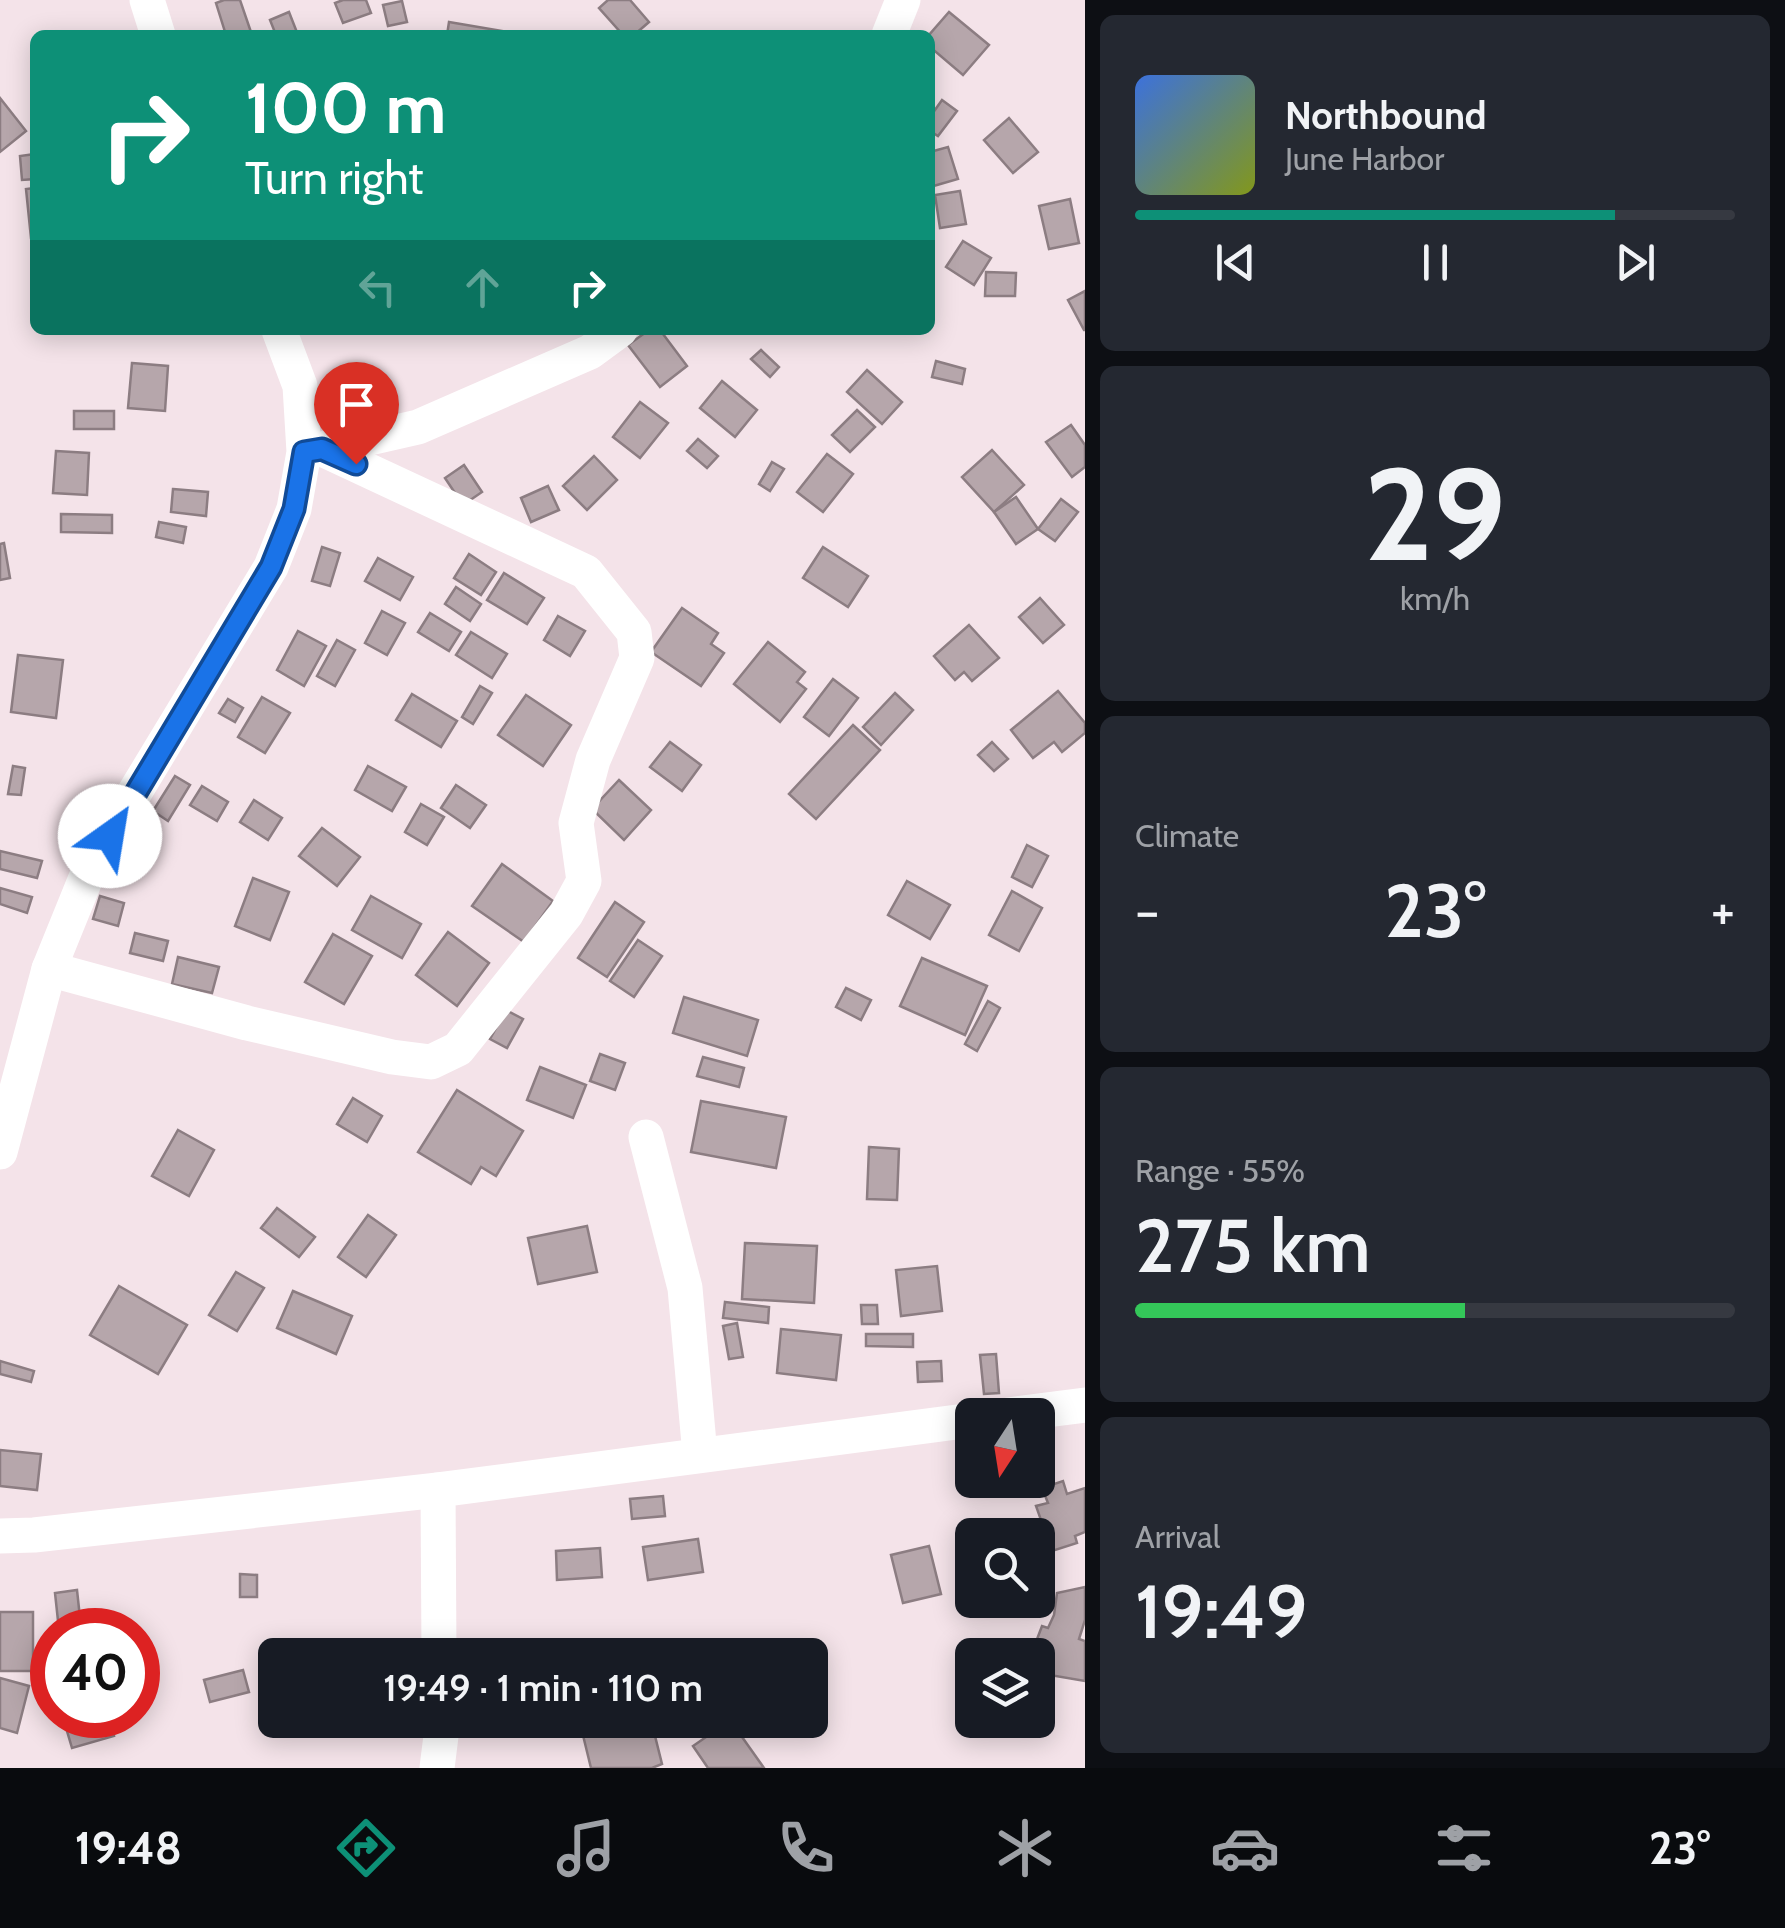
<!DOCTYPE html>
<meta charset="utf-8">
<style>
:root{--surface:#171b24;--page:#242831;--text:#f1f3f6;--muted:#9ea1a6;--line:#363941;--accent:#0d9077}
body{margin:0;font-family:Cabin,sans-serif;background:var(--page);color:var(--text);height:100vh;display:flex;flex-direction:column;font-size:38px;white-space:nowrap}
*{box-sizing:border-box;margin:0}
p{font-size:32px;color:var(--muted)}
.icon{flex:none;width:55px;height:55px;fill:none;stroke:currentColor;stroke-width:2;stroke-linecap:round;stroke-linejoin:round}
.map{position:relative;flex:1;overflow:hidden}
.side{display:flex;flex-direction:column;gap:15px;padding:15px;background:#0d0f14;width:700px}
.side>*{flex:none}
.guide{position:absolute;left:30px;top:30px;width:905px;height:305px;border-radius:15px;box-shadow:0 5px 25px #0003;background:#0d9077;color:#fff;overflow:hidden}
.needle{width:65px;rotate:192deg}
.tools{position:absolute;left:955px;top:1398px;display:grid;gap:20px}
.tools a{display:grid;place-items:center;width:100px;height:100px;border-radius:15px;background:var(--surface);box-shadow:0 5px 25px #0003;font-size:50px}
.speed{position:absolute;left:30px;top:1608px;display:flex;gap:20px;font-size:50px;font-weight:700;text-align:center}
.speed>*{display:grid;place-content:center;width:130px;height:130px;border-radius:50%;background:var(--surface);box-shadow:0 5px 25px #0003;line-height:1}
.speed .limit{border:15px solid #d22;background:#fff;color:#111}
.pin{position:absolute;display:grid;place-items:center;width:85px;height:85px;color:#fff;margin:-102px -42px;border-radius:50% 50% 50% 0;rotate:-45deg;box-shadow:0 0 10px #0007}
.pin .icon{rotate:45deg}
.me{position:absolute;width:110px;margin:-55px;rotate:32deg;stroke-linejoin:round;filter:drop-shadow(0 0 8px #0008)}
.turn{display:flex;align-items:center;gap:35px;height:210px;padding:0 50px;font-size:45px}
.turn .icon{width:130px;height:130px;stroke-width:2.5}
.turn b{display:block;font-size:70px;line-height:85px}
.lanes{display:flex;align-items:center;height:95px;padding:0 50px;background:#0003;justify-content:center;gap:50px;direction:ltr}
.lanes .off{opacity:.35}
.big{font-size:75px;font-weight:600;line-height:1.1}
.side .tile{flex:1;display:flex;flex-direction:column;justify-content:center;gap:15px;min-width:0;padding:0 35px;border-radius:15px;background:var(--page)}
.side .dial{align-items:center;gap:0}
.dial b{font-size:130px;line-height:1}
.song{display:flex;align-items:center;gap:30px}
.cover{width:120px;height:120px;border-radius:15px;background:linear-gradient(135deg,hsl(220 70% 55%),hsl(70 70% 35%))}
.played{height:10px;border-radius:5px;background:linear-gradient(90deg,var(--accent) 80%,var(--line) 80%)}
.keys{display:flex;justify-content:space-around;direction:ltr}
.heat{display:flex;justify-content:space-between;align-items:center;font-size:55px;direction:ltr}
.charge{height:15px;border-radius:8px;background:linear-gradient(90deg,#34c759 55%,var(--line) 0)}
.trip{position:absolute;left:258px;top:1638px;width:570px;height:100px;border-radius:15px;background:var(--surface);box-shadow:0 5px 25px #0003;font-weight:600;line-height:100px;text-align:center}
.tabs{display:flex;height:160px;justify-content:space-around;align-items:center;background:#090b0e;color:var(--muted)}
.tabs .icon{width:70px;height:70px}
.tabs .on{color:var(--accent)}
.tabs b{font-size:45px;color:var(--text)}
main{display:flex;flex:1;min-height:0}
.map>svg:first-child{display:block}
.building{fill:#b6a6ab;stroke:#8c7d82;stroke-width:2.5}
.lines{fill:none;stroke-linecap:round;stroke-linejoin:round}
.minor{stroke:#fff;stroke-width:35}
.route-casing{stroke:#114b97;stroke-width:25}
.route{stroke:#1a73e8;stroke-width:18}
</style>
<main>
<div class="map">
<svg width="1085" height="1768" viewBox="0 0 1085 1768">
<rect width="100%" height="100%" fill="#f4e3e9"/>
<!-- building -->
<g class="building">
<polygon points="224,0 240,0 252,35 226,35 216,3"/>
<polygon points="343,0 366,0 371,13 343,23 335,3"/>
<polygon points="608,0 630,0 649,22 634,35 623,35 599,8"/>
<polygon points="402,1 407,22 388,26 383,5"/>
<polygon points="289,12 298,35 276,35 270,20"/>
<polygon points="949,12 989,45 963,75 930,47 929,35"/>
<polygon points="449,22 502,31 501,35 447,35"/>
<polygon points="0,98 26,131 0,152"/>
<polygon points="942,100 957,111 938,136 930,131 930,117"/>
<polygon points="1009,118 1038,152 1013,173 984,140"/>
<polygon points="948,147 958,179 930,187 930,152"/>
<polygon points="35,154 35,179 22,180 20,156"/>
<polygon points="35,188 35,238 31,238 26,189"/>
<polygon points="960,191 966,224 940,228 935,195"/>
<polygon points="1070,199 1079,243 1049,249 1039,206"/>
<polygon points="963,241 991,258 974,285 946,267"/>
<polygon points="986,272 1016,273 1015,296 985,296"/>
<polygon points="1085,291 1085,330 1084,330 1068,300"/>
<polygon points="649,330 660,330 687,366 660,387 628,345"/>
<polygon points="761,350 779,367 770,377 751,359"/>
<polygon points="936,361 965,369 962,384 932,377"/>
<polygon points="132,363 168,366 165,411 128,408"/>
<polygon points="867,370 902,402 882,424 847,392"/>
<polygon points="722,381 757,410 735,437 700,408"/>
<polygon points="640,402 668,423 640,458 613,437"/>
<polygon points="857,410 875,427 850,452 832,435"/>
<rect x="74" y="411" width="40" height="18"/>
<polygon points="1071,425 1085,445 1085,467 1072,477 1046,442"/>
<polygon points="698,439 718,456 707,468 687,451"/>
<polygon points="992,450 1024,485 994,512 962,477"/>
<polygon points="56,451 89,453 87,495 53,493"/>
<polygon points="827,454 853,474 823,512 797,492"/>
<polygon points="594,456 617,480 587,510 563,486"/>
<polygon points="772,462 784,469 770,491 759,484"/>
<polygon points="464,465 482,492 463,505 445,478"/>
<polygon points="548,486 559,510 531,522 521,498"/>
<polygon points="173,489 208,492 206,516 171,512"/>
<polygon points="1016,497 1038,529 1016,544 994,512"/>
<polygon points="1061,499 1078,512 1055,541 1038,529"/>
<polygon points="61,514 112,515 112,533 61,532"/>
<polygon points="159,522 186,527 183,543 156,537"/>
<polygon points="4,543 10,578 0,580 0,544"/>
<polygon points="322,547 340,553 330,586 312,581"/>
<polygon points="823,547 868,576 848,607 803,578"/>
<polygon points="469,554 496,572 481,595 454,578"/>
<polygon points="378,558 413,577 400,600 365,581"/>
<polygon points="504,573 544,598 527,624 487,600"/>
<polygon points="456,587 481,604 470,621 445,604"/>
<polygon points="1040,598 1064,625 1043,643 1019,617"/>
<polygon points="682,608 718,633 711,644 724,653 701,686 651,652"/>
<polygon points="382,611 405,623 387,655 365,643"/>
<polygon points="430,613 461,632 449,651 418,632"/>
<polygon points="558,616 585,631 570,656 544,640"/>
<polygon points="969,625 999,658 972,681 964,672 955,680 934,656"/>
<polygon points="298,631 326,646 304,686 277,670"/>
<polygon points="471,632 507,654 492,678 456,655"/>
<polygon points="337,640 355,650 335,686 317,676"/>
<polygon points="768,642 805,672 797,682 806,689 780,722 734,684"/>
<polygon points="18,655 63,660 56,718 11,712"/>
<polygon points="833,679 858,698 829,736 804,717"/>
<polygon points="480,686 492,693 473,724 462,717"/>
<polygon points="1058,691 1085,723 1085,733 1062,752 1054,742 1033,758 1011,730"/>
<polygon points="895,693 913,710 881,745 863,727"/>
<polygon points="412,694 457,721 441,747 396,720"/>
<polygon points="526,695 571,725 543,766 498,735"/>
<polygon points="262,697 290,713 265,753 238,737"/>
<polygon points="228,699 243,708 235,722 219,713"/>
<polygon points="853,725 880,750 816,819 789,794"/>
<polygon points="670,742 701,765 682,791 650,767"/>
<polygon points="992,742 1008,759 994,771 978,755"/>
<polygon points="13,766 25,768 21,795 8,794"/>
<polygon points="368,766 406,787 392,811 355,790"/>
<polygon points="175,776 190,785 168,821 153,811"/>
<polygon points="619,780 651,810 624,840 592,809"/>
<polygon points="456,785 486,805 470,828 441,808"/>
<polygon points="202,786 228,802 217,821 190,805"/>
<polygon points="254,800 282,818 268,840 240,822"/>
<polygon points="421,804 444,817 427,845 405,832"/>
<polygon points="322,828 360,857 337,886 299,856"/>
<polygon points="1027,845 1048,856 1032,887 1012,877"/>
<polygon points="0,851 42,861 37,878 0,869"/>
<polygon points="502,864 553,901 524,942 472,906"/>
<polygon points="253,878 289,892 270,940 235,926"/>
<polygon points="907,881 950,905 930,939 888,915"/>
<polygon points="0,888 32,897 27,913 0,904"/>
<polygon points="1012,891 1042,908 1019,951 989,935"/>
<polygon points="100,896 124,903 118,926 93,919"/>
<polygon points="371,896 421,924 402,958 352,930"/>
<polygon points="615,902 644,922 607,977 578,958"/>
<polygon points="448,932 489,963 457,1006 416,975"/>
<polygon points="135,933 168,941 163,961 130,953"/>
<polygon points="333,934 372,956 344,1004 305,982"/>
<polygon points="638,940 662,956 634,997 610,981"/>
<polygon points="178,957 219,967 212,993 172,984"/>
<polygon points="922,958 987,986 965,1035 900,1006"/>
<polygon points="846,988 871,1000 861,1020 836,1007"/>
<polygon points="684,997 758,1020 747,1056 673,1033"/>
<polygon points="988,1001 1000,1008 977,1051 965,1044"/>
<polygon points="506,1010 523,1019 507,1048 490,1039"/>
<polygon points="600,1054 625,1063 615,1090 590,1081"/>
<polygon points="703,1057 744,1068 739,1087 697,1076"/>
<polygon points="540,1067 586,1085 573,1118 527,1100"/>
<polygon points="457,1090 523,1131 496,1176 481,1167 471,1184 418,1152"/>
<polygon points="353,1098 382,1116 367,1142 337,1124"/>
<polygon points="701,1101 786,1117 776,1168 691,1152"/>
<polygon points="178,1130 214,1150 189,1196 152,1176"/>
<polygon points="869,1147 899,1149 897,1200 867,1199"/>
<polygon points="277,1208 315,1237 299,1257 261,1228"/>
<polygon points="368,1215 396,1235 366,1277 338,1257"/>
<polygon points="587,1226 597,1272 538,1284 528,1238"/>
<polygon points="745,1243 817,1246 814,1303 742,1299"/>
<polygon points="937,1266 942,1311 901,1316 896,1270"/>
<polygon points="236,1272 264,1288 237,1331 209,1315"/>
<polygon points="119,1286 187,1325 158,1374 90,1335"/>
<polygon points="293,1291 352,1316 336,1354 277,1328"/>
<polygon points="725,1302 769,1307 768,1323 723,1318"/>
<polygon points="861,1305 877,1305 878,1324 862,1324"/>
<polygon points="737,1323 743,1357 729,1359 723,1326"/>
<polygon points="781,1329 841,1335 836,1380 777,1373"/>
<polygon points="866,1334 913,1334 913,1347 866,1346"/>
<polygon points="996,1354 999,1393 984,1394 980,1355"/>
<polygon points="0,1361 34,1371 31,1382 0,1374"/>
<polygon points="941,1361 942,1381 918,1382 917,1362"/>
<polygon points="0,1450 41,1454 37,1490 0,1486"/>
<polygon points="1063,1481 1067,1494 1085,1488 1085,1532 1075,1536 1077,1543 1052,1551 1036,1506 1048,1503 1042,1488"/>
<polygon points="663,1496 665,1516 632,1519 630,1499"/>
<polygon points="698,1539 703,1572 648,1580 643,1547"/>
<polygon points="929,1546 941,1594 903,1603 891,1555"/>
<polygon points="600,1548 602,1577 557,1580 556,1551"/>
<polygon points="240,1574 257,1575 257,1597 240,1597"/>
<polygon points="1085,1587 1085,1620 1079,1639 1085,1641 1085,1681 1038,1673 1038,1655 1031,1655 1042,1626 1048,1628 1054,1615 1057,1593"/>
<polygon points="77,1590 81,1627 59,1630 55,1593"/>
<rect x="0" y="1612" width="33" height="59"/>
<polygon points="243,1670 249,1692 210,1702 204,1680"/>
<polygon points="0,1678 29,1686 17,1733 0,1728"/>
<polygon points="109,1719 114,1736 72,1748 67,1731"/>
<polygon points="593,1720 651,1720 662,1764 652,1768 591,1768 580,1723"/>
<polygon points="711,1720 730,1720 764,1768 708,1768 693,1746 709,1735 703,1727"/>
</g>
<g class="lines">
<!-- minor -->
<g class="minor">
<polyline points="147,0 158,35"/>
<polyline points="889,35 903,0"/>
<polyline points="317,450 418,427 590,352 620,330"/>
<polyline points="49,969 247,1023 392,1057 431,1062 458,1049 566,914 584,881 576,823 593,760 637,658 634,632 586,572 322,449"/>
<polyline points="646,1137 685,1288 700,1455"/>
<polyline points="0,1152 49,969 92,863 271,567 294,509 304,452 300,386 279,330"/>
<polyline points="1008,1415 1085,1405"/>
<polyline points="438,1490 439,1655"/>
<polyline points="0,1536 34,1535 438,1490 972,1420"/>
<polyline points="437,1768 443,1720"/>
</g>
</g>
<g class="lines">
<defs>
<polyline id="route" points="110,836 271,567 294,509 304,452 322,449 356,464"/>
</defs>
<!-- route casing -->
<use href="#route" class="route-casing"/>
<!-- route -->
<use href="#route" class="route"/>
</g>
</svg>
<div class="tools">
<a><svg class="needle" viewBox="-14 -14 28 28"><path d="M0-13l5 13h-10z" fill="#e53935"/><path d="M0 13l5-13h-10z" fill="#9ea1a6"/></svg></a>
<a><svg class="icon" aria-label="search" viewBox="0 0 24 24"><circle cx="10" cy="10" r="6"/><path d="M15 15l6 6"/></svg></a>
<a><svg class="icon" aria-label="layers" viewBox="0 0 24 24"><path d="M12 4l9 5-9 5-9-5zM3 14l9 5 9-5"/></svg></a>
</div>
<div class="speed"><div class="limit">40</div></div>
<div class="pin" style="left:356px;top:464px;background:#d93025"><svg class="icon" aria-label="arrive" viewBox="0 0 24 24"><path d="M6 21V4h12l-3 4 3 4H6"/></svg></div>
<svg class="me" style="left:110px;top:836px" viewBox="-20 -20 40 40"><circle r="19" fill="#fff"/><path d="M0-13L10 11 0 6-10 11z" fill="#1a73e8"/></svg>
<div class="trip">19:49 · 1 min · 110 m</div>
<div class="guide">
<div class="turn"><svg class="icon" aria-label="right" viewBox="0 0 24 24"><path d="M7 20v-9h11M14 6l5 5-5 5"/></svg><div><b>100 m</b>Turn right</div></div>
<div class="lanes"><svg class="icon off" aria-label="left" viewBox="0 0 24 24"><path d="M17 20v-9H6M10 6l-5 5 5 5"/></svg><svg class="icon off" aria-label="ahead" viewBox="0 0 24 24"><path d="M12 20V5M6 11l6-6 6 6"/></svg><svg class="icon" aria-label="right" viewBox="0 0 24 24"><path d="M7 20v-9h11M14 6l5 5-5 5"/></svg></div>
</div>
</div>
<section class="side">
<div class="tile">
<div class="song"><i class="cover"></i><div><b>Northbound</b><p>June Harbor</p></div></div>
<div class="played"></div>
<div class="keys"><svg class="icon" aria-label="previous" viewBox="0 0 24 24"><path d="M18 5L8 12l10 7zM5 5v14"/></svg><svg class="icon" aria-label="pause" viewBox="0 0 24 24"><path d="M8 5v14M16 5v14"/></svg><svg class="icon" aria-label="next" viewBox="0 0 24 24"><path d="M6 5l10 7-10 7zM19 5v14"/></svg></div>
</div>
<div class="tile dial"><b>29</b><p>km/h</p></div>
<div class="tile"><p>Climate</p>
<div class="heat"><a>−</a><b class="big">23°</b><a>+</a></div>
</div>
<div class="tile"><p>Range · 55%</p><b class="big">275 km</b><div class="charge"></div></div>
<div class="tile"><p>Arrival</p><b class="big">19:49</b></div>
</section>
</main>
<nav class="tabs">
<b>19:48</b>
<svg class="icon on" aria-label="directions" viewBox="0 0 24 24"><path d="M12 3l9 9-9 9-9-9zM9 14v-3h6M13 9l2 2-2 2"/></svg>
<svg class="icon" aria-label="music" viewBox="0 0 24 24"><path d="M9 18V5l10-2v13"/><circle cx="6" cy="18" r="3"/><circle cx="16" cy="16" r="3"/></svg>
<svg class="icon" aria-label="phone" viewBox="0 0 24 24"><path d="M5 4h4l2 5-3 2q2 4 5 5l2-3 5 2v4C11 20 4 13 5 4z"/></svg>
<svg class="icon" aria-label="climate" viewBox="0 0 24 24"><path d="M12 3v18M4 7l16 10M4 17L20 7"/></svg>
<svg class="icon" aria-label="car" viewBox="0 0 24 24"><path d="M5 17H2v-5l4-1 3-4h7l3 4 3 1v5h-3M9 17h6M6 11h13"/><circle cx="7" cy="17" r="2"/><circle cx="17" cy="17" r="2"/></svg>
<svg class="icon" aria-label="filters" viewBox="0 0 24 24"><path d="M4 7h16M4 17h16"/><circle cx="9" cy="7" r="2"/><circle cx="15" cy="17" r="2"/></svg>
<b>23°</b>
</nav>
